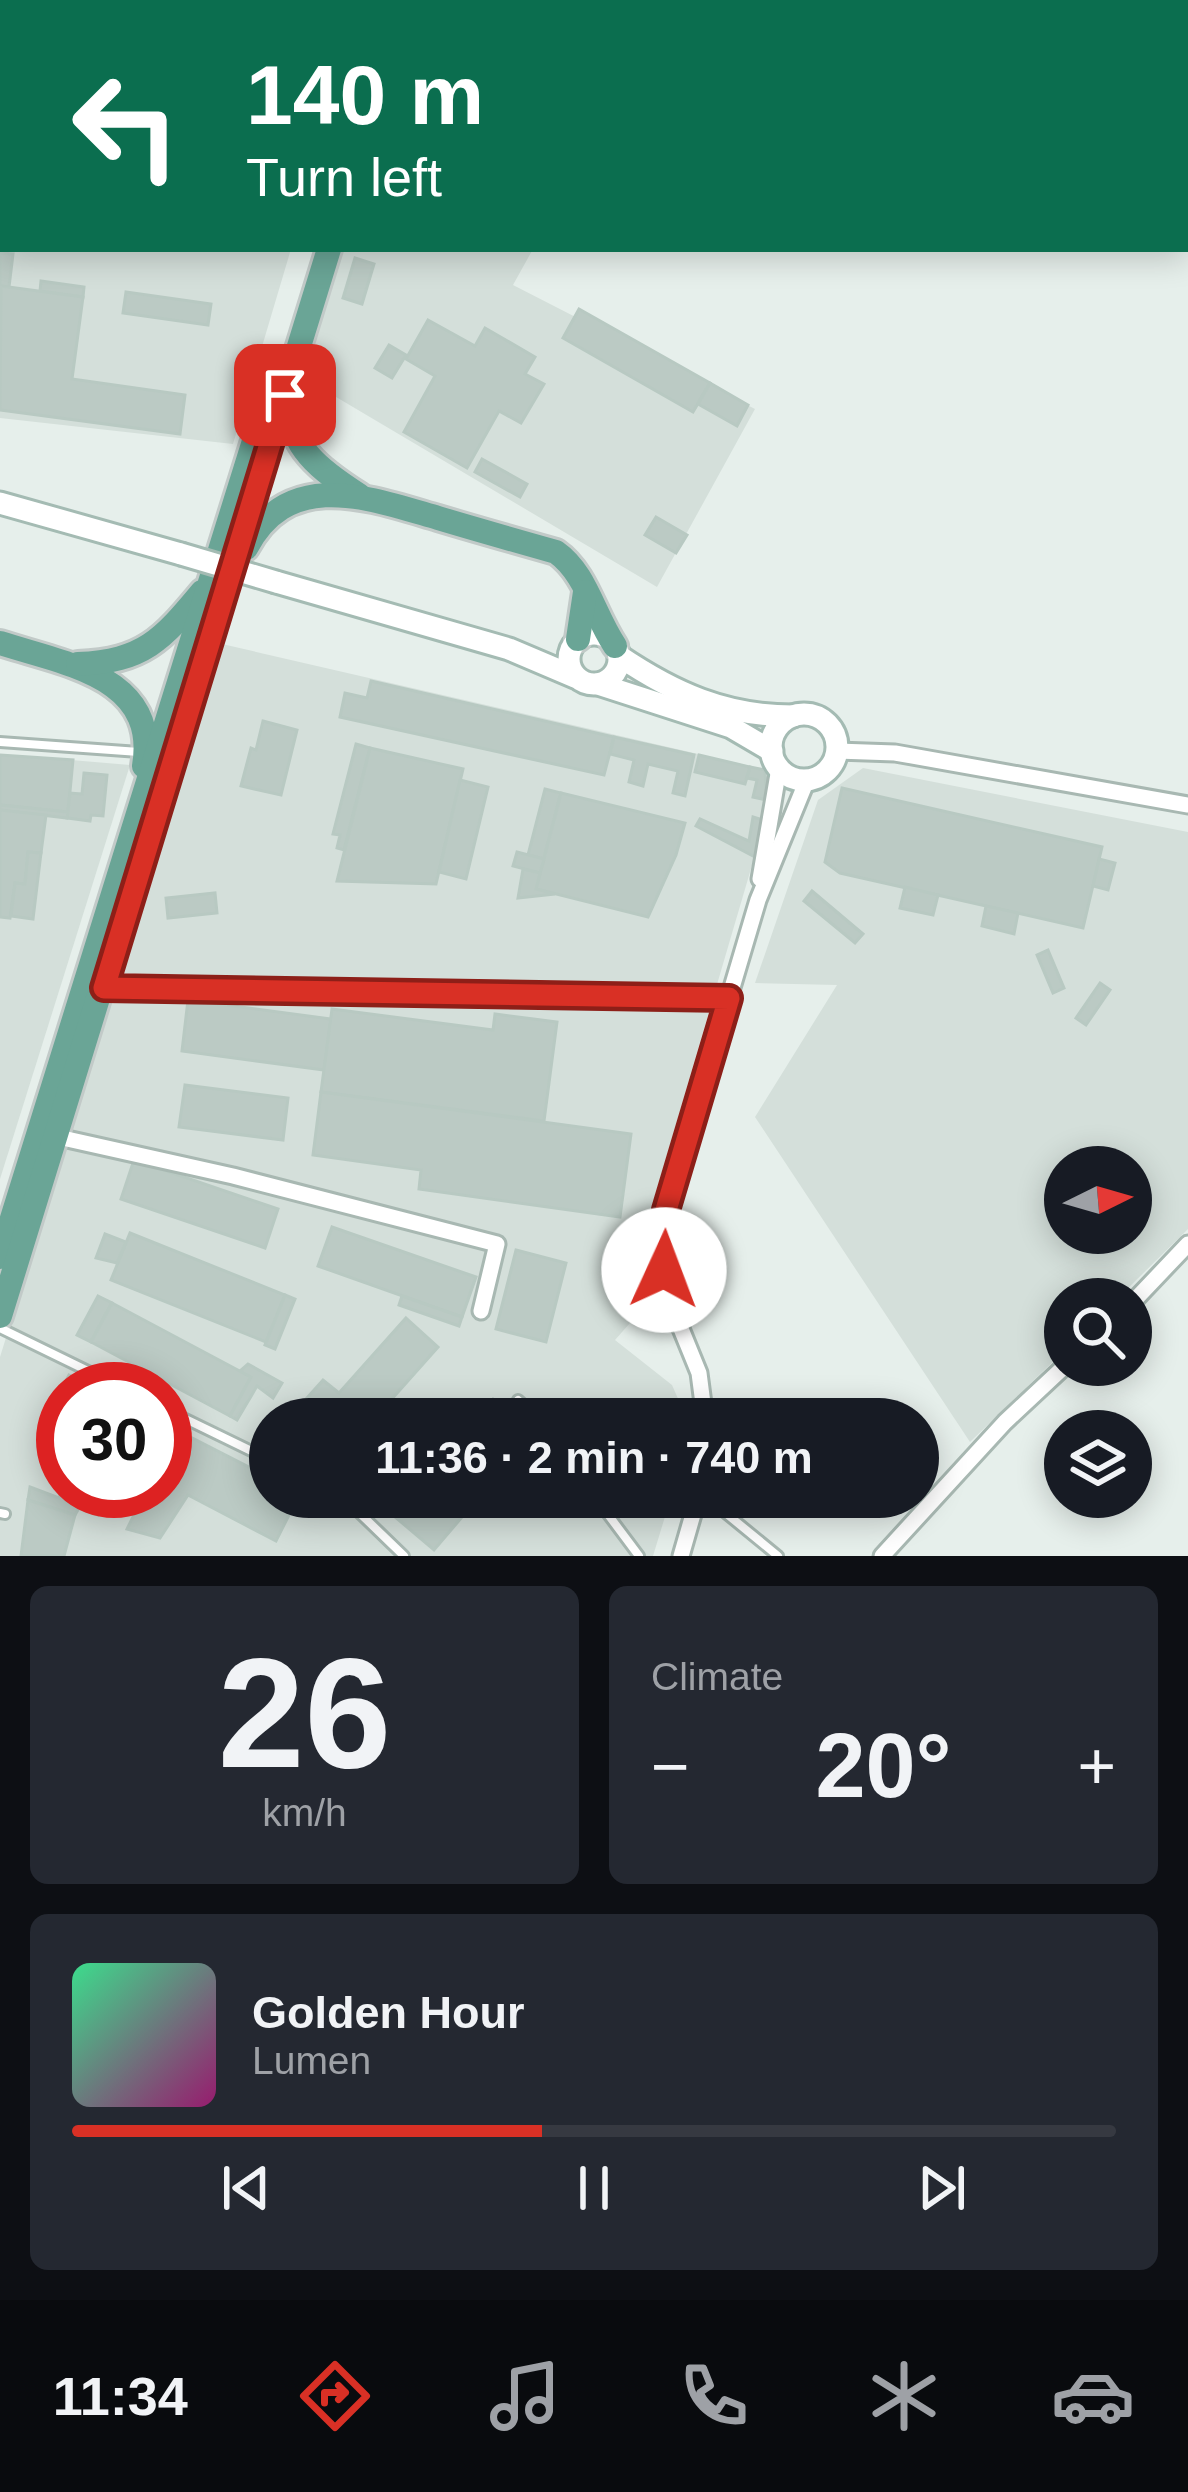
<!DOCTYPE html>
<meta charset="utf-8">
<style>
:root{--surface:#171b24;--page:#242831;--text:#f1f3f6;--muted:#9ea1a6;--line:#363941;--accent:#d93025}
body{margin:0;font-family:Helvetica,sans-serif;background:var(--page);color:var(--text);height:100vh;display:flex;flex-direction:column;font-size:45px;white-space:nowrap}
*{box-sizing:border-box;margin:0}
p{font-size:39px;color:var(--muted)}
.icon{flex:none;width:66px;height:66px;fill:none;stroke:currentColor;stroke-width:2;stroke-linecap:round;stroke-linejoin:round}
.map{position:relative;height:1556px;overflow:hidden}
.drawer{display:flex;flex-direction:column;gap:30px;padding:30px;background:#0d0f14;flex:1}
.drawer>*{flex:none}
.hud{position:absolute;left:0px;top:0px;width:1188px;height:252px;box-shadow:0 6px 30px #0003;background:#0b6e4f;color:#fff;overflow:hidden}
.needle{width:78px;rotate:85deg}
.tools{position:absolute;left:1044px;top:1146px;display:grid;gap:24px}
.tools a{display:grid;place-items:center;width:108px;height:108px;border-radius:50%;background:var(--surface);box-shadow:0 6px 30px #0003;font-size:60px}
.speed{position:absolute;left:36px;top:1362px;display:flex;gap:24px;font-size:60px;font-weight:700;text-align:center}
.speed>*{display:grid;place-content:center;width:156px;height:156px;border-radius:50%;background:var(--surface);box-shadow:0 6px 30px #0003;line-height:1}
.speed .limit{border:18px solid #d22;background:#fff;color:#111}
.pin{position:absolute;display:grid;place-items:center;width:102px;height:102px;color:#fff;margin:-51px;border-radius:24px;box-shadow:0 6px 18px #0006}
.me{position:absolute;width:132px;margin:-66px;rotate:2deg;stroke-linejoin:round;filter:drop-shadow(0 0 9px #0008)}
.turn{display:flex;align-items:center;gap:42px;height:252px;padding:0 48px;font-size:54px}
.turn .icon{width:156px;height:156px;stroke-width:2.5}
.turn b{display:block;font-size:84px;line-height:102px}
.big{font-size:90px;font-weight:800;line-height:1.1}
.drawer .widget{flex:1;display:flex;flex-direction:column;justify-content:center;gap:18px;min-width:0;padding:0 42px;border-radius:18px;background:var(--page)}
.drawer .dial{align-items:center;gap:0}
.dial b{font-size:156px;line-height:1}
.song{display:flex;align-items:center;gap:36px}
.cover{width:144px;height:144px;border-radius:18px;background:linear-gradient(135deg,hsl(150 70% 55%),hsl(320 70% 35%))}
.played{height:12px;border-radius:6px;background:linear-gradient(90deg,var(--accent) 45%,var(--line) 45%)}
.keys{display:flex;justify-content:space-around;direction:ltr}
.heat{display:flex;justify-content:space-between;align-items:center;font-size:66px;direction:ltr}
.drawer .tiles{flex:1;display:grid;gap:30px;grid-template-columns:1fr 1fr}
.widget:last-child{grid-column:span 2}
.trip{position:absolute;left:249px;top:1398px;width:690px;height:120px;border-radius:60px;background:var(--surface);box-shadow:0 6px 30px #0003;font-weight:800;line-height:120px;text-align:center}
.tabs{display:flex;height:192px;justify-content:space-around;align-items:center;background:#090b0e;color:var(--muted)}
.tabs .icon{width:84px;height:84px}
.tabs .current{color:var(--accent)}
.tabs b{font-size:54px;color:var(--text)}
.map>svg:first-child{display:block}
.built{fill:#d4dfda;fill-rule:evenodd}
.building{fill:#bbcac4;stroke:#b8c9c2;stroke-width:3}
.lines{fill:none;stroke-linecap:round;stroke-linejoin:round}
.lane-casing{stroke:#a8b8b2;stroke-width:14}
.street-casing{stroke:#a8b8b2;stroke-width:21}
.secondary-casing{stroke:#a4bbb3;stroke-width:27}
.primary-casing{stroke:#c2cac8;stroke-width:30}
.lane{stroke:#fff;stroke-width:8}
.street{stroke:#fff;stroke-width:15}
.secondary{stroke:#fff;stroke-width:21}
.primary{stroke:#6aa596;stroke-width:24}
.secondary-bridge-casing{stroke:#a4bbb3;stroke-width:27;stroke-linecap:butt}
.secondary-bridge{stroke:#fff;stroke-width:21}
.route-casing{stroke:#8d1f18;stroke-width:30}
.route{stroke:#d93025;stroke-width:21}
</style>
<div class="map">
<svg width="1188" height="1556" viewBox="0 0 1188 1556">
<rect width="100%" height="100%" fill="#e6efeb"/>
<!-- built -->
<g class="built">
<polygon points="0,0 366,0 3,3 3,249 291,249 233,444 0,418"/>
<polygon points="340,249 533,249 513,285 755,409 657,587 304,378"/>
<path d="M222,644L763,769L769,789L755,855L627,1291L630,1323L615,1340L672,1385L687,1419H270V1497H671L653,1556H0V1357ZM63,1389H165V1491H63Z"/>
<polygon points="0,754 130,765 0,1179"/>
<path d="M863,768L1188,832V1229L1117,1299H1065V1350L970,1442L755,1117L837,985L755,983L818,800ZM1065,1167H1131V1233H1065Z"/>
</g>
<!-- building -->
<g class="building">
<polygon points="659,0 777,0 781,3 656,3"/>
<polygon points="0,96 3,97 3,221 0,221"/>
<polygon points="0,253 13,254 9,287 0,286"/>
<polygon points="355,258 374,264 362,304 343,298"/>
<polygon points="41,281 84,287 83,297 40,291"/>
<polygon points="1,286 83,297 72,379 185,395 180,434 0,410"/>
<polygon points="126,292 211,304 208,325 123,313"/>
<polygon points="579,309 710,383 693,412 563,338"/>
<polygon points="428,320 475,346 485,328 535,357 525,374 544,384 521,423 499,411 467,468 404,432 435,376 406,359"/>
<polygon points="389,345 406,355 392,378 375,368"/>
<polygon points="710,383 748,405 737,426 698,404"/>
<polygon points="482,459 527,484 520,497 475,472"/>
<polygon points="656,517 687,535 676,553 645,535"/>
<polygon points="371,681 614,737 604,775 340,717 345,693 367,698"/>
<polygon points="263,721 297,730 281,795 241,786 251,748 256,750"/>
<polygon points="614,737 694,755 685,796 673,793 678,771 648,764 643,786 629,782 634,760 610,754"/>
<polygon points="356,744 370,748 344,850 337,848 340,835 333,834"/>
<polygon points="370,748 463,769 436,884 337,881"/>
<polygon points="0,755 73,760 68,812 0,805"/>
<polygon points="699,755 750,767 745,784 695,772"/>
<polygon points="750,767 765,770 767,800 753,797 757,780 747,778"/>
<polygon points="84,773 107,775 103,816 91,815 90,821 67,818 70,793 82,794"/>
<polygon points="460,780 488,787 466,879 439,872"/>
<polygon points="842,788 1102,847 1083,928 840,873 825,862"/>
<polygon points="545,789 561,793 544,859 528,855"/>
<polygon points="561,793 685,823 676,855 648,917 536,889"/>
<polygon points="0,805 68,812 67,818 0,810"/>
<polygon points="0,810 46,815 41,853 28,852 25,884 15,883 10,918 0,917"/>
<polygon points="753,817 763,820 755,857 696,826 700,819 749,841"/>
<polygon points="28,852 41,853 33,919 11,916 15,883 25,884"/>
<polygon points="517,852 544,859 540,873 513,866"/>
<polygon points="1099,859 1115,863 1108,890 1093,886"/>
<polygon points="523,869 540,873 536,889 555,894 518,898"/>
<polygon points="905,887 938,895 933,915 900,908"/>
<polygon points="812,891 863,934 855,943 804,901"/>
<polygon points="215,893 217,913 168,918 166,898"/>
<polygon points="986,906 1018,913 1014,934 982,926"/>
<polygon points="1048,950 1064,988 1053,993 1037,955"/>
<polygon points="1100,983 1110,990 1086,1025 1076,1018"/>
<polygon points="188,1000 331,1019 324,1070 182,1051"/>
<polygon points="332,1009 493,1030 495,1014 557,1022 544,1121 321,1092"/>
<polygon points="185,1085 288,1098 283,1140 179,1127"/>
<polygon points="321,1092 631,1134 620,1217 419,1189 421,1170 313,1155"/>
<polygon points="134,1160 278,1209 265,1248 121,1199"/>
<polygon points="332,1227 476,1277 462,1317 318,1266"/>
<polygon points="130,1233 285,1295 266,1342 111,1280"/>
<polygon points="105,1234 126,1242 117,1263 96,1258"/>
<polygon points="516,1250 566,1263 546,1342 496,1329"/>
<polygon points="285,1295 295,1299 275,1349 265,1345"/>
<polygon points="98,1296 112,1303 91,1342 77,1335"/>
<polygon points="402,1296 462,1317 459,1326 399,1305"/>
<polygon points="112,1303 251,1377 230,1416 91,1342"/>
<polygon points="406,1318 438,1347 374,1419 289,1418 323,1380 339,1393"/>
<polygon points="248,1364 282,1383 273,1398 257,1386 237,1420 230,1416 251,1377 240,1371"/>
<polygon points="69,1375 97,1389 63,1389 63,1431 45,1421"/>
<polygon points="493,1399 518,1419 476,1419"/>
<polygon points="165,1424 270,1478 270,1497 298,1497 276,1541 188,1495 160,1538 127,1529 134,1515 87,1491 165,1491"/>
<polygon points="30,1487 59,1498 63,1488 87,1491 103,1499 98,1515 79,1508 75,1515 28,1500"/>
<polygon points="410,1497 479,1497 434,1550 394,1516"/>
<polygon points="28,1500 75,1515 64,1556 21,1556"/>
</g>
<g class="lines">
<defs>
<g id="lane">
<polyline points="0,742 139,752"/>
<polyline points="106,988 727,998"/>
<polyline points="0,1328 125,1389"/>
<polyline points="518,1400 539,1419"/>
<polyline points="165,1409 270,1460"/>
<polyline points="343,1497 404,1556"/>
<polyline points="595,1497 639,1556"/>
<polyline points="706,1497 778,1556"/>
<polyline points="0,1513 5,1514"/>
</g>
<g id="street">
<polyline points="837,751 895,753 1188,805"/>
<polyline points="760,879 779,768"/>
<polyline points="58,1137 233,1176 497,1244 481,1311"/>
<polyline points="1131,1304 1188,1244"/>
<polyline points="705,1419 699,1373 675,1314 664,1270 666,1210 758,900 807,780"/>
<polyline points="681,1556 698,1497"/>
<polyline points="882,1556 1005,1422 1066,1365"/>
</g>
<g id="secondary">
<polyline points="0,503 181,554"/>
<polyline points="276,582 509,649 575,677"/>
<circle cx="594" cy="659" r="25"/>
<path d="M619,656C674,693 725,716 793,716"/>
<polyline points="598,684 731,727 772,751"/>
<circle cx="804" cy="747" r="33"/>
</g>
<g id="primary">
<polyline points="401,3 402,0"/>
<path d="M292,398C284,445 323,472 359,495"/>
<path d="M246,548C289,467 369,498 438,518C478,530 517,541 556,552C586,573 593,613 615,646"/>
<polyline points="578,639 585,592"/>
<path d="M0,643C64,664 159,676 144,766"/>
<path d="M78,664C144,661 162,640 202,592"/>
<polyline points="0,1257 254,441"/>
<polyline points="0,1316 329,249"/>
</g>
</defs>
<!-- lane casing -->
<use href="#lane" class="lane-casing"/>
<!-- street casing -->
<use href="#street" class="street-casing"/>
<!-- secondary casing -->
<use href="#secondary" class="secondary-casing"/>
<!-- primary casing -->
<use href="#primary" class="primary-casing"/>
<!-- lane -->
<use href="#lane" class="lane"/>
<!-- street -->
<use href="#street" class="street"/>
<!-- secondary -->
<use href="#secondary" class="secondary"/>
<!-- primary -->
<use href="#primary" class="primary"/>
<defs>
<polyline id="secondary-bridge" points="181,554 276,582"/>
</defs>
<!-- secondary-bridge casing -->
<use href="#secondary-bridge" class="secondary-bridge-casing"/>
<!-- secondary-bridge -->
<use href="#secondary-bridge" class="secondary-bridge"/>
</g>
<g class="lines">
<defs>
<polyline id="route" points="285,395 104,988 729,998 666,1210 664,1270"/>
</defs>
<!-- route casing -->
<use href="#route" class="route-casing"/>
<!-- route -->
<use href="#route" class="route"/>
</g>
</svg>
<div class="tools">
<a><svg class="needle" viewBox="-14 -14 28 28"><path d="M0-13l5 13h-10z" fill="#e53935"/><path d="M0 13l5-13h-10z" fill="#9ea1a6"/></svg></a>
<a><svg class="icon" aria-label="search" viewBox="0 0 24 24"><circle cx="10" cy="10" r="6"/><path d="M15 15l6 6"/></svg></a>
<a><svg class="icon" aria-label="layers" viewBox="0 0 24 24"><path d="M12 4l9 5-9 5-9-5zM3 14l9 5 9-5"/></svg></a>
</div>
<div class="speed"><div class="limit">30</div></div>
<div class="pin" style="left:285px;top:395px;background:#d93025"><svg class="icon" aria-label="arrive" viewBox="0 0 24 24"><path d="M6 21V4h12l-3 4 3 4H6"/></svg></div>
<svg class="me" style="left:664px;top:1270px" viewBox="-20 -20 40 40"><circle r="19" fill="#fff"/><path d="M0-13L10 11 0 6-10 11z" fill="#d93025"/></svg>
<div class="trip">11:36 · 2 min · 740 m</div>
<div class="hud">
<div class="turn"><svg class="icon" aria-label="left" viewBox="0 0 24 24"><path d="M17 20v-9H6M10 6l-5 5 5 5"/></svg><div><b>140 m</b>Turn left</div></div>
</div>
</div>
<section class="drawer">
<div class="tiles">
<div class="widget dial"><b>26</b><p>km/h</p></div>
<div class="widget"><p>Climate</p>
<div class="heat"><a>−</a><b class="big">20°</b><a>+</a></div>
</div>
<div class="widget">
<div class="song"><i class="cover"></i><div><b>Golden Hour</b><p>Lumen</p></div></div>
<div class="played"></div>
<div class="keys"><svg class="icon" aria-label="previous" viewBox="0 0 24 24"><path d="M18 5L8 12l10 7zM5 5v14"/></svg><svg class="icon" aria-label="pause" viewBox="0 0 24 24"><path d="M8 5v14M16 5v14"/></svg><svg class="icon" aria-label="next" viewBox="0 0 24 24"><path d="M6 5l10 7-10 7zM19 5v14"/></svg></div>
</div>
</div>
</section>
<nav class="tabs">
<b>11:34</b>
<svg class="icon current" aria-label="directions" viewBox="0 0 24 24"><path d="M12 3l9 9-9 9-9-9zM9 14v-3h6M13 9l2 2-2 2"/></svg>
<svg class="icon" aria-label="music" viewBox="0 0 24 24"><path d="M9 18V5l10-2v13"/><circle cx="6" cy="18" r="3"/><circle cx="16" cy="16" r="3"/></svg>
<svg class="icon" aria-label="phone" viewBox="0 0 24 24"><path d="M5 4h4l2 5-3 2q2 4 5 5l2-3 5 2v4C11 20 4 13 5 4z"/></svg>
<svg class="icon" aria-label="climate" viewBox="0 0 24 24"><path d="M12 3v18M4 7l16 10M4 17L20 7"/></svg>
<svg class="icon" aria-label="car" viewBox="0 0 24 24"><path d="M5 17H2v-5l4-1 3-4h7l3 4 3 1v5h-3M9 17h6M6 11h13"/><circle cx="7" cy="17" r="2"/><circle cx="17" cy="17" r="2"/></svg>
</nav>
